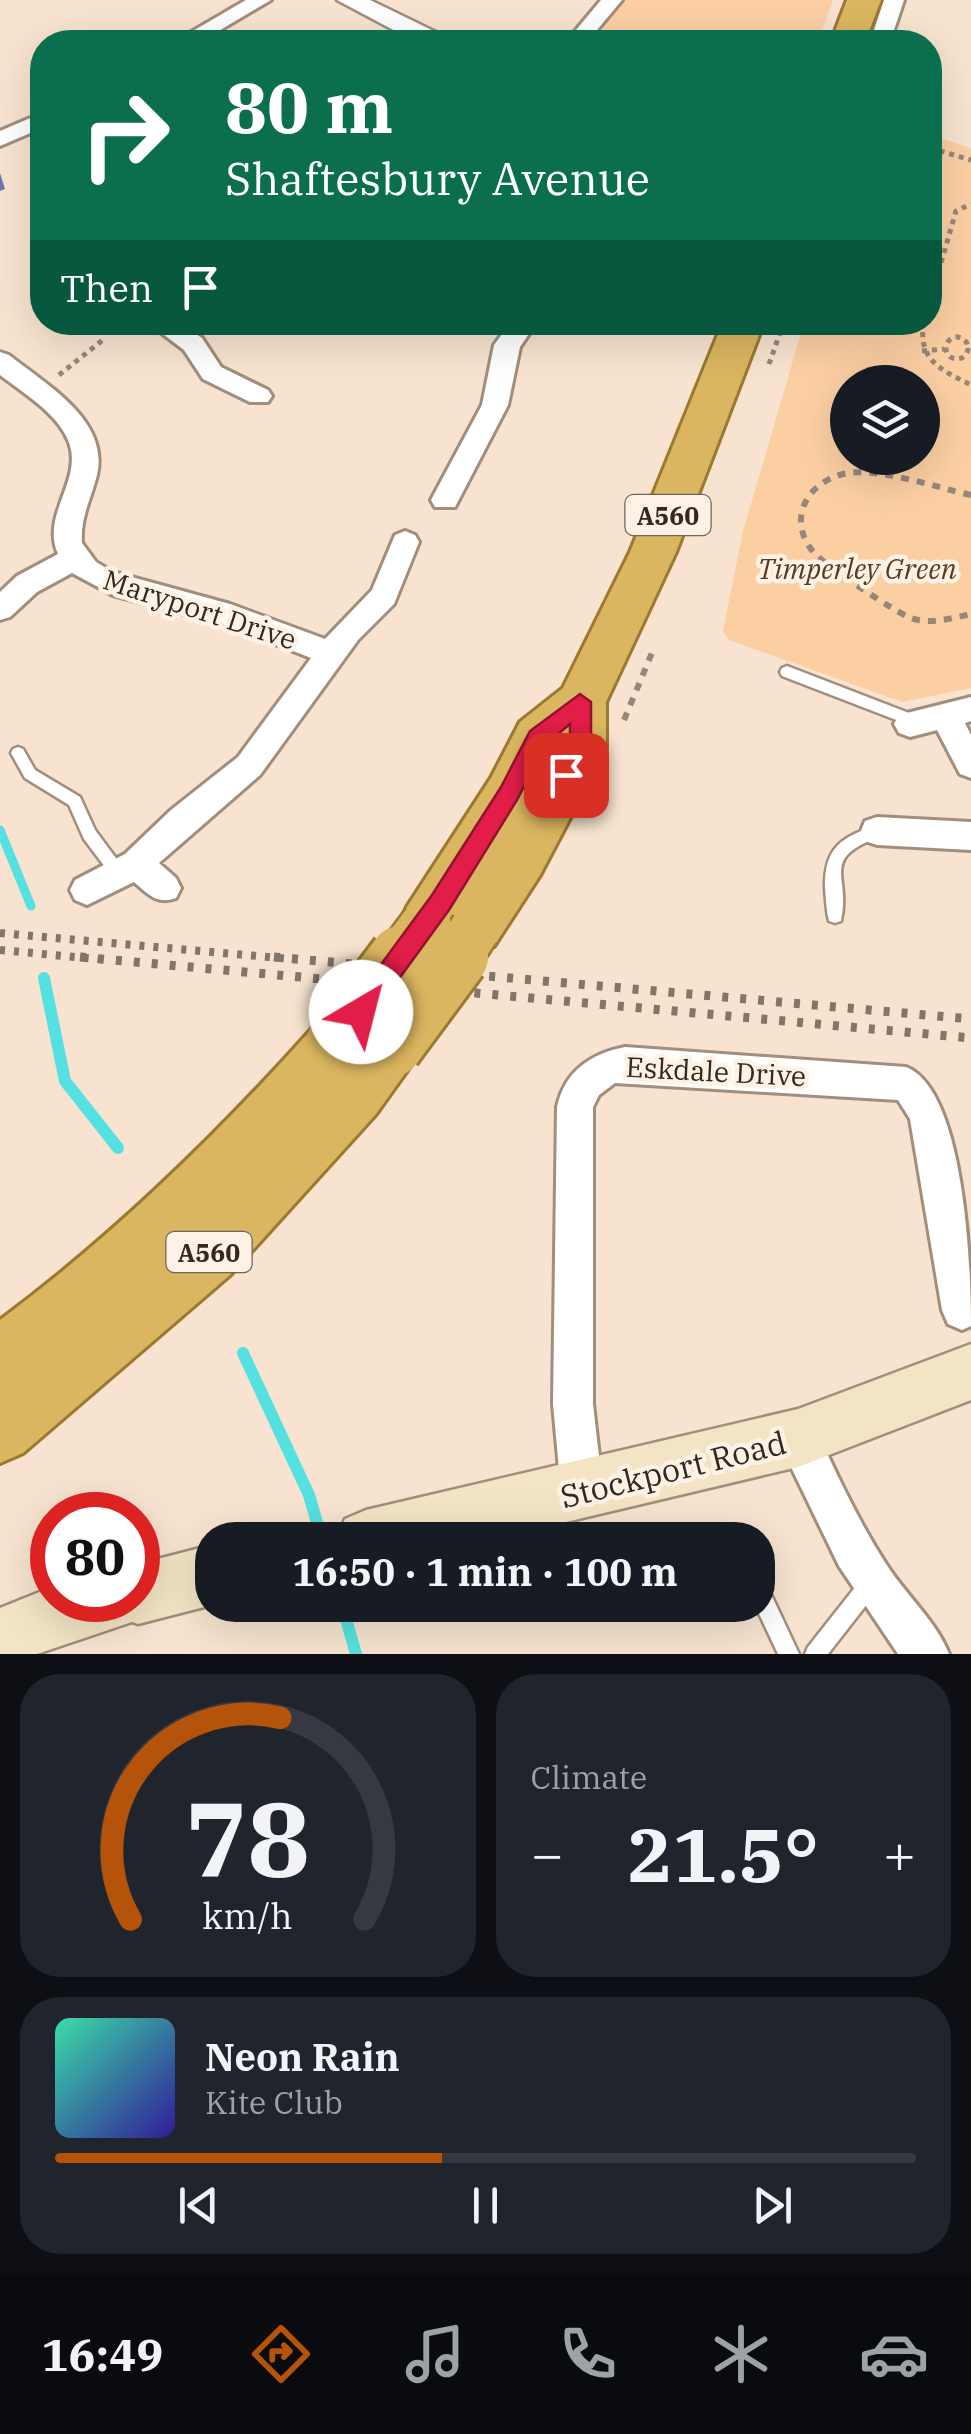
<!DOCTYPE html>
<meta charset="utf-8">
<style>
:root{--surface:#171b24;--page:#20242c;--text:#f1f3f6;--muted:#9ea1a6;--line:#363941;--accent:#b45309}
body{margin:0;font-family:"IBM Plex Serif",serif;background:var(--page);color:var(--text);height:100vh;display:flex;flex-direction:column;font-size:38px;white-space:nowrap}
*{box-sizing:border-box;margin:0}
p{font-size:32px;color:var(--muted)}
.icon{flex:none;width:55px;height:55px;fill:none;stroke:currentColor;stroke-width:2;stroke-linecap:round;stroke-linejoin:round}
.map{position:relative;height:1654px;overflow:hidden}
.drawer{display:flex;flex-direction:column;gap:20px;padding:20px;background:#0d0f14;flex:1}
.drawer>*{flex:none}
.guide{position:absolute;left:30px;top:30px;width:912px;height:305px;border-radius:40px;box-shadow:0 10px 40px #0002;background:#0b6e4f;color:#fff;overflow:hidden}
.buttons{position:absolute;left:830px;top:365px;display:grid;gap:20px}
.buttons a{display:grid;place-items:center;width:110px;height:110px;border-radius:50%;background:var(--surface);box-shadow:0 10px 40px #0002;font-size:50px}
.speed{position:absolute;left:30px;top:1492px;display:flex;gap:20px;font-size:50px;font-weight:700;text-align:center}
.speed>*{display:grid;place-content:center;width:130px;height:130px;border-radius:50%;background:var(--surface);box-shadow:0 10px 40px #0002;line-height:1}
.speed .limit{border:15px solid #d22;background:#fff;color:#111}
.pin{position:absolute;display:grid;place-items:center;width:85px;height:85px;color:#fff;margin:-42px;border-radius:20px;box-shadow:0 5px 15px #0006}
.me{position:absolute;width:110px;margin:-55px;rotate:37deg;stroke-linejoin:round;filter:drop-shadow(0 0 8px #0008)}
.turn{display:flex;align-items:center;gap:35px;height:210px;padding:0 30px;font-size:45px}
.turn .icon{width:130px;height:130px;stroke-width:2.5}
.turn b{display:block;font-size:70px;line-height:85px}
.then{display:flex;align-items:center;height:95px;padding:0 30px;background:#0003;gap:20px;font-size:38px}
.big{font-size:75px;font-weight:800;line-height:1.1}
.drawer .widget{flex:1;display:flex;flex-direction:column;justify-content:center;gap:15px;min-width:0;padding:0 35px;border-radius:40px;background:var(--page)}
.drawer .dial{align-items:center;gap:0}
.dial svg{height:260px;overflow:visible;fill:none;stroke:var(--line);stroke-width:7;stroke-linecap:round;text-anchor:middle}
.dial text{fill:var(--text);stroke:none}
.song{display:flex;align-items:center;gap:30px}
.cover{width:120px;height:120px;border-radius:15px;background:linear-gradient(135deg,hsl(160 70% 55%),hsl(250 70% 35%))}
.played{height:10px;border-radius:5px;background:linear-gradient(90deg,var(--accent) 45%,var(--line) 45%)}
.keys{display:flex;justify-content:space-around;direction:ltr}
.heat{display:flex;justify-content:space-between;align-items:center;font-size:55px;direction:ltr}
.drawer .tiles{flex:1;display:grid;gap:20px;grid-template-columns:1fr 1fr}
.widget:last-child{grid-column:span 2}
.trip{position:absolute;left:195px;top:1522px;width:580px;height:100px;border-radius:40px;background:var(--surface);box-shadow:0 10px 40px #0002;font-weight:800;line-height:100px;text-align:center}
.menu{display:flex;height:160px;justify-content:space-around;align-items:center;background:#090b0e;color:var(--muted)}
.menu .icon{width:70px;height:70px}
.menu .selected{color:var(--accent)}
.menu b{font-size:45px;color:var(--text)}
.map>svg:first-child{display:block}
.green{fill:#fccfa3;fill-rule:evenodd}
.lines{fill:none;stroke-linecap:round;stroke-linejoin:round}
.stream-far1{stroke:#55e1e1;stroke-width:9}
.stream{stroke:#55e1e1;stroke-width:12}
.service-casing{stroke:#a18e7c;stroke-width:5}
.minor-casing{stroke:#a18e7c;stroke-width:6}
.tertiary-casing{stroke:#a18e7c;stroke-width:5}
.secondary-casing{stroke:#a18e7c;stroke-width:5}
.trunk-casing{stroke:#9a7931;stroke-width:6}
.path-far1{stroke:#958779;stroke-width:5;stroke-dasharray:5 5;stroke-linecap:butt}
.path{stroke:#958779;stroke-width:6;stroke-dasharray:8 8;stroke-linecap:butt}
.service{fill:#fff;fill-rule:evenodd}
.minor{fill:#fff;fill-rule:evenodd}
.tertiary{fill:#fff;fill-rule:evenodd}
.secondary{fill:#f2e4c4;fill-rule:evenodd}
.trunk{fill:#dbb660;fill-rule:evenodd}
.rail-far1{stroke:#827569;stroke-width:8;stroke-dasharray:5 9;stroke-linecap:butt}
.rail{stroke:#827569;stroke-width:9;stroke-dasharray:6 12;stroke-linecap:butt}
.trunk-bridge-far1-casing{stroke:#9a7931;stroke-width:54;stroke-linecap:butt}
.trunk-bridge-casing{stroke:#9a7931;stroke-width:68;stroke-linecap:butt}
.trunk-bridge-far1{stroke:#dbb660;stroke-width:49}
.trunk-bridge{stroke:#dbb660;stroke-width:62}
.shaded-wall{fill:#7176b0}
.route{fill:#e11d48;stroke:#92132f;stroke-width:2.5}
.labels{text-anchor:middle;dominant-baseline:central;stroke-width:9;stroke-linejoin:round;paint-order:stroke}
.shield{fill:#fef2e6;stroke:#6e655d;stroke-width:2.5}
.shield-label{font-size:25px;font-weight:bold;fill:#312922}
.park-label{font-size:28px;font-style:italic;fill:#583c1e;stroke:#fef2e6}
.street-label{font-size:28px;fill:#312922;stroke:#fef2e6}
.near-street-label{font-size:32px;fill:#312922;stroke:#fef2e6}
</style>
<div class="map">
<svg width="971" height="1654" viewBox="0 0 971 1654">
<rect width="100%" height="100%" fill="#f7e3cf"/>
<!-- green -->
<g class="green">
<polygon points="621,0 833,0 818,42 586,42"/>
<path d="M930,135L971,148V688L902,702L729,640L723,631L743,531L804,323L930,322ZM922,382V458H848V382Z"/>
</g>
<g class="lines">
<!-- stream-far1 -->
<polyline class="stream-far1" points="0,830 31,906"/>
<!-- stream -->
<g class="stream">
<polyline points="44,978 65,1081 118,1148"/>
<polyline points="243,1353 309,1495 322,1540"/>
<polyline points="342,1605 356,1654"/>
</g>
<defs>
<g id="service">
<polygon points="787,666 922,718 924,722 917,728 782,676 780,672 782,668"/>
<polygon points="18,747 23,749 35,770 80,797 95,830 124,869 127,874 124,879 119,881 114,879 84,839 69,805 25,778 11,753 13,749"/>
<path d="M877,825L882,826L885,831L882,836C817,859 852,875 841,921L835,923L829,921C826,910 826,899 825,888C824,847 842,837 877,825Z"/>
<polygon points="871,1573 878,1576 881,1583 878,1590 828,1654 805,1654 808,1647 864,1576"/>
<polygon points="762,1587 769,1590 799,1654 778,1654 755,1605 758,1605 758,1589"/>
</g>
<g id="minor">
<polygon points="246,0 271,0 200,42 174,42"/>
<polygon points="601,0 622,0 587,42 566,42"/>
<polygon points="884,0 904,0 890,42 870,42"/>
<polygon points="42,113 42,128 0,146 0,131"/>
<path d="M108,322H134C128,332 122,333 111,330Z"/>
<polygon points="147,322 178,322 202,338 221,367 268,390 272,396 268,402 250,402 203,379 184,350"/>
<polygon points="511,322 537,322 520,347 508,405 455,507 435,507 431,500 482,405 494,345"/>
<path d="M0,352L9,355C45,384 110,420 97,475C91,499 80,518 82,543L96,562L113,572L230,604L325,639L372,590L395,535L405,531L415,535L419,542L394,604L358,640L260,775L159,863L176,878L181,888L176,898C157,905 148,894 134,882L87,905L75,900L70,890L75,880L125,854L171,810L238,757L311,658L226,625L113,595L72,573L37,592L10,617L0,620V592L17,576L58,554C40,514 85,479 68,440C57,413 22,392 0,375Z"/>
<polygon points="971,697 971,721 965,723 971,735 971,778 960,774 937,730 910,737 899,733 894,724 899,715"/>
<polygon points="877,817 971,822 971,850 877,845 865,841 861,831 865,821"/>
<path d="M625,1047L906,1067C965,1090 971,1268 971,1326L962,1330L948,1324L942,1310L910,1119L898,1100L615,1083L599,1095L593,1107V1404L603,1491L597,1506L582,1512L567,1506L561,1491L553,1404L557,1107C565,1071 590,1054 625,1047Z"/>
<path d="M798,1417L813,1423C835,1471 857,1519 886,1564C905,1594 936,1621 949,1654H898L839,1566L777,1438L783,1423Z"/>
</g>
<polygon id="tertiary" points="337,0 370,0 444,36 448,42 416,42"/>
<g id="secondary">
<polygon points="971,1344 971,1400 798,1467 490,1540 336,1540 345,1519 366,1510 798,1409"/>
<polygon points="212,1545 212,1605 138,1624 132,1622 37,1654 0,1654 0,1608 52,1587 52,1600 138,1600 138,1564"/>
</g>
<g id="trunk">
<polygon points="847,0 881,0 865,42 831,42"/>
<polygon points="723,322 764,322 676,552 606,702 606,748 599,763 540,875 494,946 475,953 456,946 450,934 445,941 426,948 407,941 399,924 407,907 491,778 520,722 563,688 630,552"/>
<path d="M338,1014L358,1022L364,1035L371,1027L391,1019L411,1027L420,1046L411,1065L376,1114L230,1275L23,1453L0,1463V1320C117,1233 221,1131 318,1022Z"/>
</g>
</defs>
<!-- service casing -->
<use href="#service" class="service-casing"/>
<!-- minor casing -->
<use href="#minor" class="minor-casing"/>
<!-- tertiary casing -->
<use href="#tertiary" class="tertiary-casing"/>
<!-- secondary casing -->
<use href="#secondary" class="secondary-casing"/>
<!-- trunk casing -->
<use href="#trunk" class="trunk-casing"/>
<!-- path-far1 -->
<g class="path-far1">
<polyline points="930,148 971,160"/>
<polyline points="930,301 956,211 971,204"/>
<path d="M924,322C917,360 941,370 971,385"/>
<circle cx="957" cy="348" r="11"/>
<polyline points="922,351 944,349"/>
<polyline points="769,364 784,322"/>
<polyline points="59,375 104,339"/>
</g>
<!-- path -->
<g class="path">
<path d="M971,495C938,488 876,466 843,474C804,484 786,523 816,555C827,566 896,613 911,618C930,625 952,618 971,614"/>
<polyline points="624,720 654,648"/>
</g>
<!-- service -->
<use href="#service" class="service"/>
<!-- minor -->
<use href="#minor" class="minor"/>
<!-- tertiary -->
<use href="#tertiary" class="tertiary"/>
<!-- secondary -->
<use href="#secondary" class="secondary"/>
<!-- trunk -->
<use href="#trunk" class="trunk"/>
<!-- rail-far1 -->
<g class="rail-far1">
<polyline points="0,933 302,960"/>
<polyline points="0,950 107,960"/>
</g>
<!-- rail -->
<g class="rail">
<polyline points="80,957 971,1038"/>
<polyline points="274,957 971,1019"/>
</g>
<defs>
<g id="trunk-bridge-far1">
<polyline points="399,960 426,924"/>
<polyline points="455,960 475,929"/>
</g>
<g id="trunk-bridge">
<polyline points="338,1041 401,957"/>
<polyline points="391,1046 457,957"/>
</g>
</defs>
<!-- trunk-bridge-far1 casing -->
<use href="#trunk-bridge-far1" class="trunk-bridge-far1-casing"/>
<!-- trunk-bridge casing -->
<use href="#trunk-bridge" class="trunk-bridge-casing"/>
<!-- trunk-bridge-far1 -->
<use href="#trunk-bridge-far1" class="trunk-bridge-far1"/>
<!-- trunk-bridge -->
<use href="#trunk-bridge" class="trunk-bridge"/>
</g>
<!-- shaded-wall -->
<polygon class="shaded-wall" points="0,173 5,189 0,191"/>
<!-- route -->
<polygon class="route" points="580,694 591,702 591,748 574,782 566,784 555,775 570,747 570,724 546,744 517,800 449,910 369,1020 361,1023 352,1020 348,1012 352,1004 432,895 501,787 530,731"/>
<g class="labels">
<!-- shield labels -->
<g class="shield">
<rect x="625.5" y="495" width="85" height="40" rx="8"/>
<rect x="166.5" y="1232" width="85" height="40" rx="8"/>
</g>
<g class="shield-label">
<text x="668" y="515">A560</text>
<text x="209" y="1252">A560</text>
</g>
<!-- park labels -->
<g class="park-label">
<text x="857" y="568">Timperley Green</text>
</g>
<!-- street labels -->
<g class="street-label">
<text transform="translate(200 609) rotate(18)">Maryport Drive</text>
<text transform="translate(716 1071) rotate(3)">Eskdale Drive</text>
</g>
<!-- near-street labels -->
<g class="near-street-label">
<text transform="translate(673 1469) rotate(-14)">Stockport Road</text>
</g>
</g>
</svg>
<div class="buttons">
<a><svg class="icon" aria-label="layers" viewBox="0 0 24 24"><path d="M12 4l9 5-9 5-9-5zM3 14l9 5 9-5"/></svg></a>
</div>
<div class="speed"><div class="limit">80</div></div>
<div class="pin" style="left:566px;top:775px;background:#d93025"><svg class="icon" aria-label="arrive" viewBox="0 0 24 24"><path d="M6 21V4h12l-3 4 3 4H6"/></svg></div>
<svg class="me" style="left:361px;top:1012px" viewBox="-20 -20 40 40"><circle r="19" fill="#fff"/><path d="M0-13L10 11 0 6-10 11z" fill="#e11d48"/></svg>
<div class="trip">16:50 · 1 min · 100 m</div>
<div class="guide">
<div class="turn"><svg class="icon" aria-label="right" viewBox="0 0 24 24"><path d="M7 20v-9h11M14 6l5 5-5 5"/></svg><div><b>80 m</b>Shaftesbury Avenue</div></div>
<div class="then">Then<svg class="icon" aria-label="arrive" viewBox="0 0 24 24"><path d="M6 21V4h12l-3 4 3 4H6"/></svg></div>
</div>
</div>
<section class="drawer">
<div class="tiles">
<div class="widget dial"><svg viewBox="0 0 100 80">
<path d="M14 69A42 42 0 1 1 86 69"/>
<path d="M14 69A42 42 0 0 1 60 7" stroke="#b45309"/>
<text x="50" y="56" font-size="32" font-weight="700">78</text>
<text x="50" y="72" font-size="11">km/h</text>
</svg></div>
<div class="widget"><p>Climate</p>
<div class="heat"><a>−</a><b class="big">21.5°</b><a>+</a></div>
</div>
<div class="widget">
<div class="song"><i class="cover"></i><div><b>Neon Rain</b><p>Kite Club</p></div></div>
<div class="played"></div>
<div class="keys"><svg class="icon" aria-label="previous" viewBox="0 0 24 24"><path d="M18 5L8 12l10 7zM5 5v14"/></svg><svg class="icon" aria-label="pause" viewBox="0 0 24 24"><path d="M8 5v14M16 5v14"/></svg><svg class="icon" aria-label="next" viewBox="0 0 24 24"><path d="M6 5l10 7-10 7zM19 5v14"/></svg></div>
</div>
</div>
</section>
<nav class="menu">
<b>16:49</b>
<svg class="icon selected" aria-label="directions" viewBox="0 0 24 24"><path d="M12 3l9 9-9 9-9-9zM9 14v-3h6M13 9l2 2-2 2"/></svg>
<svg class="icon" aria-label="music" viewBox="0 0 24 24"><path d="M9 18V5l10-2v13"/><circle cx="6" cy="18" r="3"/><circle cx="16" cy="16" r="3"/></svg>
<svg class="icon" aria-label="phone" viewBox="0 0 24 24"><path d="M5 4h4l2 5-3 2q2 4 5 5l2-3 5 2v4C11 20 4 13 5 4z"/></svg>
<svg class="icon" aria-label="climate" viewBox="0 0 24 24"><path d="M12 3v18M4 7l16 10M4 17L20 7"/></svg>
<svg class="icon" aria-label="car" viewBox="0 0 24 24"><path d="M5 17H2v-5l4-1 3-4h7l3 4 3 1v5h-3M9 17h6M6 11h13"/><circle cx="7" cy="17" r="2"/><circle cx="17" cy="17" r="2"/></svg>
</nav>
